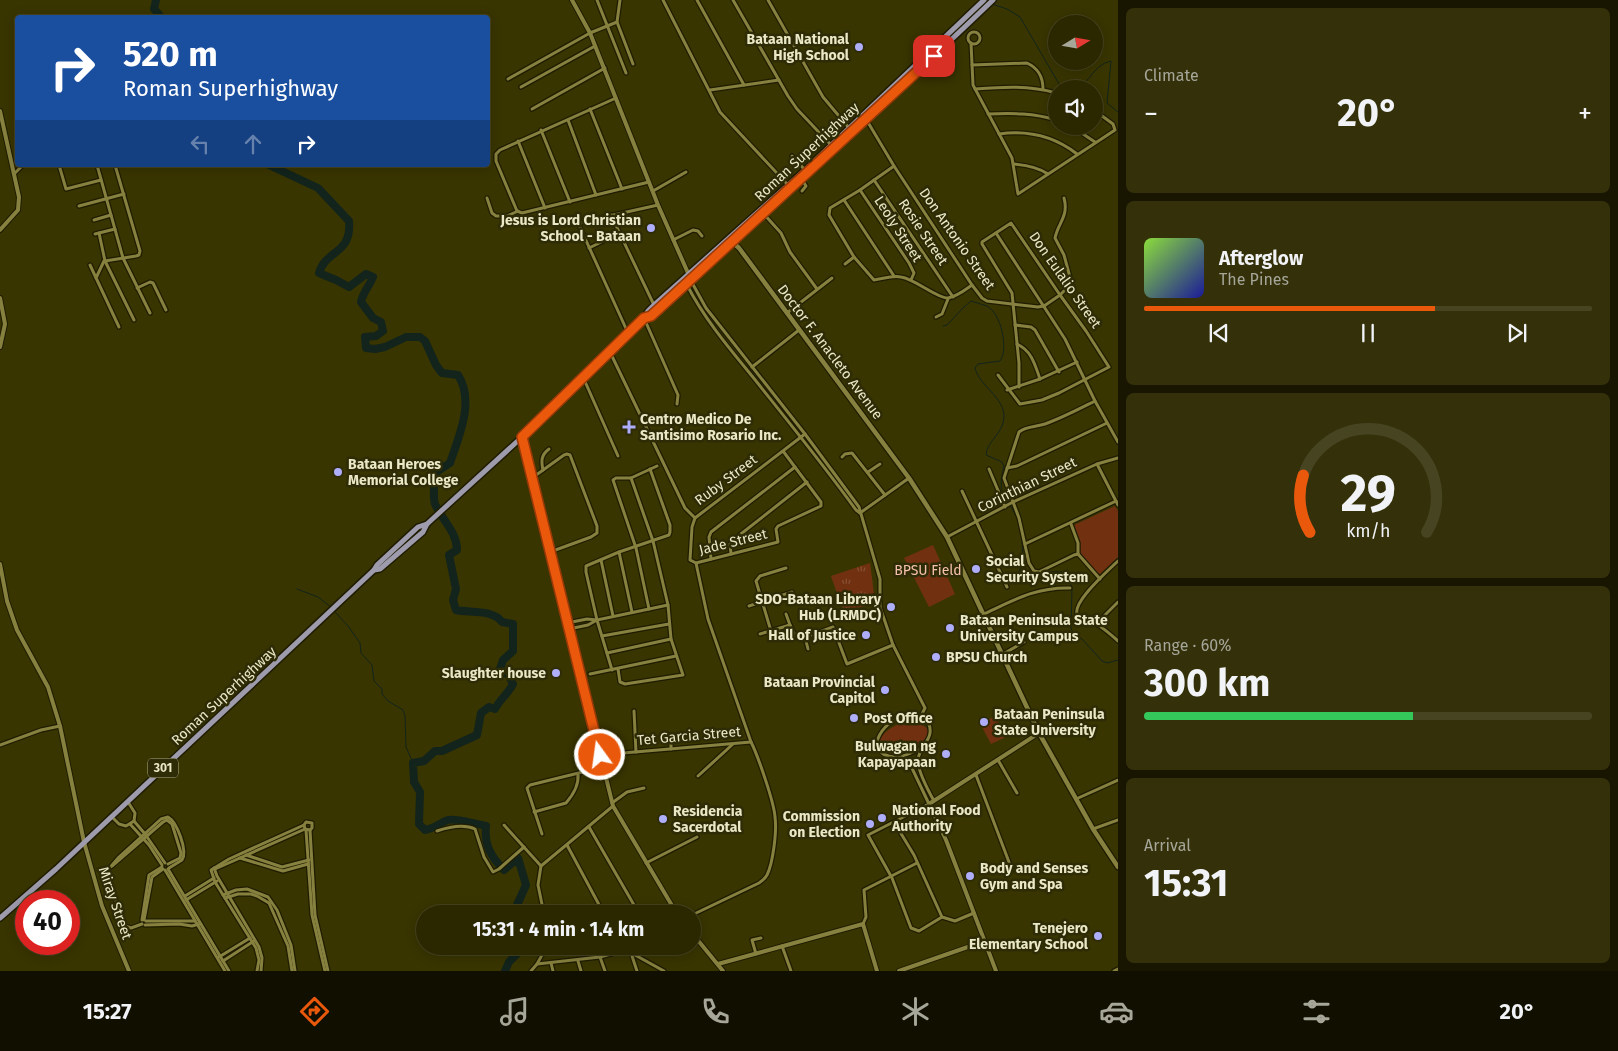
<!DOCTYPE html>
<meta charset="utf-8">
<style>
:root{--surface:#2b2800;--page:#33300a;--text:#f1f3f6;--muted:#a6a699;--line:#474422;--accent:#ea580c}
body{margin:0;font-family:"Fira Sans",sans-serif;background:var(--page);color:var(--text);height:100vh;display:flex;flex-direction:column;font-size:19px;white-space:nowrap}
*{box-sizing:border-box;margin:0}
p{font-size:16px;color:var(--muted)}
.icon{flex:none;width:28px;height:28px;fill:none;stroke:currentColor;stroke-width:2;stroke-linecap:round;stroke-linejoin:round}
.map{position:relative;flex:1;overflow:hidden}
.panel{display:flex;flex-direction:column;gap:8px;padding:8px;background:#181600;width:500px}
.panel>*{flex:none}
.hud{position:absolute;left:15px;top:15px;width:475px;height:152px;border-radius:5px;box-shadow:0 2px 12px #0003,0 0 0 1px var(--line);background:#1a4fa0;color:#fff;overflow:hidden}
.needle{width:32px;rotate:79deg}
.buttons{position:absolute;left:1048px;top:15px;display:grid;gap:10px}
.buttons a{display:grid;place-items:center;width:55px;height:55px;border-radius:50%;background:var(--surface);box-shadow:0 2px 12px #0003,0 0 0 1px var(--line);font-size:25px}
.speed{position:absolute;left:15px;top:890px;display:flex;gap:10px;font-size:25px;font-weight:700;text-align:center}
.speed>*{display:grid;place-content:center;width:65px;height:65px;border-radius:50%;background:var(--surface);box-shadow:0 2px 12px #0003,0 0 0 1px var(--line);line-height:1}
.speed .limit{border:8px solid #d22;background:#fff;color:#111}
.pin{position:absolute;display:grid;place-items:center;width:42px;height:42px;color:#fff;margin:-21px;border-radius:10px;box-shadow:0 2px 8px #0006}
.me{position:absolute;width:55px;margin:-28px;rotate:346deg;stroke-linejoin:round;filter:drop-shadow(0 0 4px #0008)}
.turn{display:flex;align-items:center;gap:18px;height:105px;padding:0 25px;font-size:22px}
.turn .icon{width:65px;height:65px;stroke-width:2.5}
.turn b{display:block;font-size:35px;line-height:42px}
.lanes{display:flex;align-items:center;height:48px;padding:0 25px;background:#0003;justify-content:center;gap:25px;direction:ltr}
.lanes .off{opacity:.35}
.big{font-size:38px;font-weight:700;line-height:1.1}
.panel .tile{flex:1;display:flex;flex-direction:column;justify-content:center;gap:8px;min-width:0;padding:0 18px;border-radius:8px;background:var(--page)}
.panel .dial{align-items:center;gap:0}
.dial svg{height:130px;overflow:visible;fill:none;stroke:var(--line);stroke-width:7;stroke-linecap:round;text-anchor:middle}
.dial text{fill:var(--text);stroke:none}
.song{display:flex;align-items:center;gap:15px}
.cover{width:60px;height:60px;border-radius:8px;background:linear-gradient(135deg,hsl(90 70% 55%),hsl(240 70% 35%))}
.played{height:5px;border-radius:2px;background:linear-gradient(90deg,var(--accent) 65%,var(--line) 65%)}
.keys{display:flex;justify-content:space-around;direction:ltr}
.heat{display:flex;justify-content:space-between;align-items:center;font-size:28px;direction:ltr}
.charge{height:8px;border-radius:4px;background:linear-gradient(90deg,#34c759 60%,var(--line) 0)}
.trip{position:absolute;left:416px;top:905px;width:285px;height:50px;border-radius:25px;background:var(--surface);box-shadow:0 2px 12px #0003,0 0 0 1px var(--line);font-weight:700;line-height:50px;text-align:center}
.menu{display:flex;height:80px;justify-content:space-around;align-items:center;background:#111000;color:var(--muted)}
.menu .icon{width:35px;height:35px}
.menu .selected{color:var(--accent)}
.menu b{font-size:22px;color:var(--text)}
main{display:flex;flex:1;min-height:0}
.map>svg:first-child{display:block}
.grass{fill:url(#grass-tufts)}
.green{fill:#713111}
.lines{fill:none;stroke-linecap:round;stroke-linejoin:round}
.stream{stroke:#12241c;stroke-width:1}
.river{stroke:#12241c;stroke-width:8}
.minor-casing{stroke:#1f1c00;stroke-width:5.5}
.tertiary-casing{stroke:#1f1c00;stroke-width:6}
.secondary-casing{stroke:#1f1c00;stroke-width:7}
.primary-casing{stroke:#1f1c00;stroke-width:8}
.minor{stroke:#87813f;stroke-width:3}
.tertiary{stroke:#87813f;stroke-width:4}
.secondary{stroke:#87813f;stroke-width:4.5}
.primary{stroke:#9e9bad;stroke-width:5}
.route-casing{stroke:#983908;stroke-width:12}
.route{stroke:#ea580c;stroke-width:9}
.poi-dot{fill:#afaefa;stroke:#2e2b07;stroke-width:2}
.labels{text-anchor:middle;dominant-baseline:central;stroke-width:5;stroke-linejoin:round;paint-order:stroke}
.shield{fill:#2e2b07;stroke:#b2af8d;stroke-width:1}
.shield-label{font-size:12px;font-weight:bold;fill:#eae8c6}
.poi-label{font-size:14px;font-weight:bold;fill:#eae8c6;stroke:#2e2b07;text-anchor:start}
.street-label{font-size:14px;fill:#eae8c6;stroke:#2e2b07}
.park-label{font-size:14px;fill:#f6c1ab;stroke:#2e2b07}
</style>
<main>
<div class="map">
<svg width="1118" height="971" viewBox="0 0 1118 971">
<defs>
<pattern id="grass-tufts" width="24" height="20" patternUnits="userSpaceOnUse" patternTransform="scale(1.25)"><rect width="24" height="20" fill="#713111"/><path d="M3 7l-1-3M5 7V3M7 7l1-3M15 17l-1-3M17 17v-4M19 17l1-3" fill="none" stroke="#854f32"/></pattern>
</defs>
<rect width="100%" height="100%" fill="#393500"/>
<!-- grass -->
<polygon class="grass" points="870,563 875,602 844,613 831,576"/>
<!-- green -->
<g class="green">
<polygon points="1115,506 1118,511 1118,557 1099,575 1080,553 1074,525"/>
<polygon points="933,545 955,594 929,607 904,558"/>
<polygon points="996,716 1006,737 991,744 980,723"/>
<path d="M903,722C913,722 925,721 929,733C921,749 892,764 879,745C879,734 893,726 903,722Z"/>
</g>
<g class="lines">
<!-- stream -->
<g class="stream">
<polyline points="992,4 1007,9 1020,17 1062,89"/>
<path d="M1074,89C1092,83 1092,65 1111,61L1107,103L1118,112"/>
<path d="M943,326L947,325L963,308L971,301C976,303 982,304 987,306C1001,313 1009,349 1000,361L978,364L975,368C980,388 1010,400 1003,423C1000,435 987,442 986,455L1002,462L1004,466C994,499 1013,500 1020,527C1022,536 1023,550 1022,559C1022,567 1017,572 1018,581L1021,583C1037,581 1051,564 1068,575L1072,589L1071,628L1073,633L1082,639L1102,661L1107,663L1118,660"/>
<polyline points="297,589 318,597 332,608"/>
<polyline points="334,611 348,626 360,643 361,653 372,665 374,681 382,689 382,694 388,701 403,710 405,716 406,747 413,763"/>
</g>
<!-- river -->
<g class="river">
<polyline points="156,0 154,9 162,18"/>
<path d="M269,165L318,188L349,221C352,255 326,249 319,273L336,280L349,287L366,274L373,277C369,287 363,292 361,302L373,318L381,322L383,331L376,336L365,337L366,348L375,349L385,347L406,337H420L425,341L436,365L442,373L458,375C475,401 459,436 450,463L435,473C434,480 433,498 435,504C442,520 457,532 457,550L449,555L456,589L453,600L456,610C469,613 493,609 502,622L513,624V651L503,660L499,672L508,674L513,684C508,694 500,699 495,709L489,707L481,713L477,735L442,751H435L424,761L413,763L414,782L420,792L419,824L425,830C436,828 441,822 448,820C455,818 478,824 486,826C484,845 491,857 504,870L518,858L526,885L517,905L524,914"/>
<polyline points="505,971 509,962 525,946"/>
</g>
<defs>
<g id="minor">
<polyline points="597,0 626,73"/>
<polyline points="663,0 720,112 788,185"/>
<polyline points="697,0 744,85"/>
<polyline points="733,0 788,96 797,109 831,145"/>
<polyline points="768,0 823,97 849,128"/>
<polyline points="617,22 633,64"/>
<circle cx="974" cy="38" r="6"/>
<polyline points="971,43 973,85 1012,158 1018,194 1115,130 1113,124 1094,110"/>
<path d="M972,65L1027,63C1038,68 1043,77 1043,89"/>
<polyline points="508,79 590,33 617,22 620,0"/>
<polyline points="521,87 595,46"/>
<path d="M975,89C1002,87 1029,85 1056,93"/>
<polyline points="710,90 779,80"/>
<polyline points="616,98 500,150 496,154 496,161 517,211 522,213 649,182"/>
<polyline points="532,109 605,68"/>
<polyline points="590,109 622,189"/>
<path d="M988,114C1012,113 1034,113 1056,120"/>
<path d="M866,119L894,166L972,285L982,298L987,301L1038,307L1044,306L1060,295L1069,286L1071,281L1064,255L1055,238C1058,223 1069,216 1064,198"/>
<polyline points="568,120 596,195"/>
<polyline points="1071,126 1095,142"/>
<polyline points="541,130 570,202"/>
<path d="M999,134C1028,130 1055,137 1077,154"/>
<polyline points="518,141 545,208"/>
<polyline points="792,156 805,170"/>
<path d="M1014,164C1026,165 1038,167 1048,174"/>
<polyline points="59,165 66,189 101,180"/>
<polyline points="97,165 123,258 150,313"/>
<path d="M894,166L860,190L830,208L829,215L854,257L874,280C883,279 892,275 901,277C915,279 938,299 948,298C956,297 965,290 972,285"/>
<polyline points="14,174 23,165"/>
<polyline points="801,178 806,186 802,191"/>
<polyline points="874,180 953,297"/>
<polyline points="860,190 909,263 914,273 911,280"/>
<polyline points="653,191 686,172"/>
<polyline points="487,198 492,213 496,216 507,216 518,211"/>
<polyline points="844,200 894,276"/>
<polyline points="79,206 124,194"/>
<polyline points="763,213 781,233 790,252 817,289"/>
<polyline points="611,215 654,305"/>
<polyline points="94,220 111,215"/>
<polyline points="99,233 105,261 134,320"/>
<polyline points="996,233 1065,339 1095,401 1118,442"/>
<polyline points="95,234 115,229"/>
<polyline points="673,240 693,230 698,231 702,236"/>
<polyline points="589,248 620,233"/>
<polyline points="105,261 136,256 139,255 140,251 115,165"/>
<polyline points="845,264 854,257"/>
<polyline points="90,265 119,327"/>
<polyline points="96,278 104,261"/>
<polyline points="690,279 706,308 805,434 859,507 880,579 880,607 893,645 925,708 920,718"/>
<path d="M686,283C703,317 728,347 752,376C787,420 823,464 856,510L860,513"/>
<polyline points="137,288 150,282 153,283 166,310"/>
<polyline points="787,313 832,278"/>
<polyline points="936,317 942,314 948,299"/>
<polyline points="644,318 678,395 677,404"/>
<polyline points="1015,325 1031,327 1035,330 1059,372"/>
<polyline points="628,333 579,225 582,222 658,205"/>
<path d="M1017,344C1032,351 1035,365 1040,379"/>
<polyline points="610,352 685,508 695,518"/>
<polyline points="752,367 799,330"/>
<polyline points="998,375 1020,404 1042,400 1059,393 1109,367 1086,331 1060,295 1011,223 982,242 982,244 1012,293 1019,363 1019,387"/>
<polyline points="583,377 618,456"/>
<polyline points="1007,390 1040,379 1077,362"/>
<polyline points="783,451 821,502 821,506 778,526 776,529 778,542 696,563 690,560 692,527 695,518 805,434"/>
<polyline points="842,457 845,454 852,453 885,495"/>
<polyline points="1097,464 1118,505"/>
<polyline points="1007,468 1017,466 1107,423"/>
<polyline points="989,469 1005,507"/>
<path d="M543,470C541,461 541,455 549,449"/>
<polyline points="868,472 880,464"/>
<polyline points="532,478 564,455 567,454 570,455 597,526 597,533 591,537 550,552"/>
<polyline points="962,491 1007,587"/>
<polyline points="860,513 909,478"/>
<polyline points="1071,524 1078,543 1078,554 1100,579"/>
<polyline points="947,537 1013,502 1097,464 1118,458"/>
<polyline points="1025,544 1116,501"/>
<polyline points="619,552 632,612"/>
<polyline points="731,554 730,544 737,537 807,482"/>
<path d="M1078,554L1074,555L1039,572L1034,571L1029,563L1019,518L1004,478L1019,432C1026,426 1036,427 1045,424C1062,418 1079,409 1095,401"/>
<polyline points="711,559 709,537 711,532 795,467"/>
<polyline points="601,560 613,616"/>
<path d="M1118,561C1110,569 1069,604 1078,616C1082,621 1090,621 1096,624C1104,628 1111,635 1118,641"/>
<polyline points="749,606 792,592"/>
<polyline points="649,609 636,548 613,480 616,478 631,478 657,466"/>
<polyline points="786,614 790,625"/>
<path d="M984,614C1014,600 1036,587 1070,588"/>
<polyline points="567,623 587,619 597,620"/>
<polyline points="1096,624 1118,602"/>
<polyline points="569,629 588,625 597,620 668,605"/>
<polyline points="771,631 756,581 760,576 786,568"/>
<polyline points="760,634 790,625 796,637 805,637 833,627 847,664 893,645"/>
<polyline points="602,636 669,624"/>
<polyline points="805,637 808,649"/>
<polyline points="607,653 671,639"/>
<polyline points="1003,654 1024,642"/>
<polyline points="618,669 620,682 625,684 683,675 671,639 668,605 653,541 631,478"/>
<polyline points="612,670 597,620 586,572 586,566 619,552 669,535 670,532 670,525 650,469"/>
<polyline points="590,674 676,656"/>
<polyline points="634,711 636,752"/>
<polyline points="671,735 671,749"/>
<polyline points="0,745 41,730 60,726"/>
<path d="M924,747C908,755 889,765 876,747C878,723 908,707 928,722C936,738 920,745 918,759C917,769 929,792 934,801"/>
<polyline points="600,755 751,742"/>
<polyline points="898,758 910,764 929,804 868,835 892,878 911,928 919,931 942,917"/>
<polyline points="998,760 1017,793"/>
<polyline points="976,775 1012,870"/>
<polyline points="698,776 733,744"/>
<polyline points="1076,799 1118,780"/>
<polyline points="612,803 627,792 644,788"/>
<path d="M534,812L566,803C573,795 579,784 578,774"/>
<polyline points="112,817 119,824 126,826 134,821 135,813 128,802"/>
<polyline points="134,821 145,834 165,863"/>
<polyline points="894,822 914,855 942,917 955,921 974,913"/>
<polyline points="130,824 149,845 162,865"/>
<polyline points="504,825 541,866"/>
<polyline points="589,827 634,905 626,914"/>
<polyline points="1093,829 1118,820"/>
<polyline points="306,830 312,915 325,971"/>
<polyline points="310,830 315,915 328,971"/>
<path d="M437,831C449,827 464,824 475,829L484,857L493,872L499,869L524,847"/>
<polyline points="542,834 527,788 530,785 603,767"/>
<polyline points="567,845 604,914"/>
<polyline points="246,855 282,867 309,860"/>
<polyline points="240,858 283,871 308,864"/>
<polyline points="646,863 697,837"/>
<polyline points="112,866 163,822 167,820 172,824 181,853 180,858 168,864"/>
<polyline points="214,868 217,876 259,947 262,958 261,971"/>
<polyline points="168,869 229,971"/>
<polyline points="215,869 305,829 310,830 312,828 312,823 306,822 304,825 305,829"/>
<polyline points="165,870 225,971"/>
<polyline points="223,895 236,890 247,889 268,897 277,910 291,945 295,971"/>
<polyline points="185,896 214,878"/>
<polyline points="225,898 238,894 251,894 257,896 269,903 288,946 292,971"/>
<polyline points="186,900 217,881"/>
<polyline points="544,914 538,885 541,866 613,806"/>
<path d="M692,915L759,883C762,881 765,879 767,875C773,863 777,831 775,817C774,802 758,756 751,742L708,619L696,563"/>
<polyline points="142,920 149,875 162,867"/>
<polyline points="144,920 152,877 163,869"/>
<polyline points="146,921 195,921"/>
<path d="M142,924L131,928L125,926L107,876V871L119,857L161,819L168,817C177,822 188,851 182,860L169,868"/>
<polyline points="863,924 866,917 864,890 917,863"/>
<polyline points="145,925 179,924 192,926 199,924"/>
<polyline points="782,946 791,971"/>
<polyline points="631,953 637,971"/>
<polyline points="756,954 752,940 761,938"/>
<polyline points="219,957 250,938"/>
<polyline points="600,957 605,971"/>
<polyline points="223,961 254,941"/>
<polyline points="578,961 581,971"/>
<polyline points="551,963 553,971"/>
<polyline points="537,964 600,957 626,950 664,971"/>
<polyline points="257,971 259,960 256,948 215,882 211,870 229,859 304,825"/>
<polyline points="531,971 537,964 547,946"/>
<polyline points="1114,971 1118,969"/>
</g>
<g id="tertiary">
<polyline points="572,0 590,33 658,205 688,273"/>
<polyline points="0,111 19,197 18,210 0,230"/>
<polyline points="0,298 5,324 0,347"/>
<polyline points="522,437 613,806 677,914"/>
<polyline points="0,564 7,601 17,630 48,687 60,726 84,842 102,906 129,971"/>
<polyline points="692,933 723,971"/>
<polyline points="718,964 863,924 877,971"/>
<polyline points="899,971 985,941"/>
<polyline points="996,971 946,840 929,804 1039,733"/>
</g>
<polyline id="secondary" points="730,240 739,248 909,478 947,537 1039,733 1093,829 1118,867"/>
<g id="primary">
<path d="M645,318L651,316C764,210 881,108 993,0"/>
<polyline points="374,570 380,569 423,532 427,524 522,437 644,318 648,311 654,305 805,170 984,0"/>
<polyline points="0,918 56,869 374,570 377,565 418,527 427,524"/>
</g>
</defs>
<!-- minor casing -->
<use href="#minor" class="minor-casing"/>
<!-- tertiary casing -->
<use href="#tertiary" class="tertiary-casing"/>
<!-- secondary casing -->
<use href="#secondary" class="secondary-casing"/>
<!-- primary casing -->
<use href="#primary" class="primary-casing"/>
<!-- minor -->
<use href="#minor" class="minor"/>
<!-- tertiary -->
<use href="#tertiary" class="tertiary"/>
<!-- secondary -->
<use href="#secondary" class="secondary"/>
<!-- primary -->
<use href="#primary" class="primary"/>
</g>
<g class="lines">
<defs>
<polyline id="route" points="600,755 522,437 644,318 651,316 934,56"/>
</defs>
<!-- route casing -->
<use href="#route" class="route-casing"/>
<!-- route -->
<use href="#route" class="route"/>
</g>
<!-- markers -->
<g class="poi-dot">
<circle cx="859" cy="47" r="5"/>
<circle cx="651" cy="228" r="5"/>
<path d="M626.5 419.5h5v5h5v5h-5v5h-5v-5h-5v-5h5z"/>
<circle cx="338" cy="472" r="5"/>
<circle cx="976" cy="569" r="5"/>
<circle cx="891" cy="607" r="5"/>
<circle cx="950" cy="628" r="5"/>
<circle cx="866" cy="635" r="5"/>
<circle cx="936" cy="657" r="5"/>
<circle cx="556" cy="673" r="5"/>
<circle cx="885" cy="690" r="5"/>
<circle cx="854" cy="718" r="5"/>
<circle cx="984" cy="722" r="5"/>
<circle cx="946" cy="754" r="5"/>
<circle cx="882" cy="818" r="5"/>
<circle cx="663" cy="819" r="5"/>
<circle cx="870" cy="824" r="5"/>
<circle cx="970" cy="876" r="5"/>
<circle cx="1098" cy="936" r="5"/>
</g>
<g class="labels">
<!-- shield labels -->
<rect class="shield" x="148" y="758.5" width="30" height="19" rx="4"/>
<g class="shield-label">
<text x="163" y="768">301</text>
</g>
<!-- poi labels -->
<g class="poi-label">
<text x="849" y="39" text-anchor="end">Bataan National<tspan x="849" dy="16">High School</tspan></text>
<text x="641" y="220" text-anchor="end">Jesus is Lord Christian<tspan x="641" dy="16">School - Bataan</tspan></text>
<text x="640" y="419">Centro Medico De<tspan x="640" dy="16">Santisimo Rosario Inc.</tspan></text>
<text x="348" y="464">Bataan Heroes<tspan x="348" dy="16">Memorial College</tspan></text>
<text x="986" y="561">Social<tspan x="986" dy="16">Security System</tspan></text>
<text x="881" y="599" text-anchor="end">SDO-Bataan Library<tspan x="881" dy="16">Hub (LRMDC)</tspan></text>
<text x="960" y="620">Bataan Peninsula State<tspan x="960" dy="16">University Campus</tspan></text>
<text x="856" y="635" text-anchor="end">Hall of Justice</text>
<text x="946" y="657">BPSU Church</text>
<text x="546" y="673" text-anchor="end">Slaughter house</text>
<text x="875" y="682" text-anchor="end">Bataan Provincial<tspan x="875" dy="16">Capitol</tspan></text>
<text x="994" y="714">Bataan Peninsula<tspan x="994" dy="16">State University</tspan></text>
<text x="864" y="718">Post Office</text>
<text x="936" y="746" text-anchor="end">Bulwagan ng<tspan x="936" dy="16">Kapayapaan</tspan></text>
<text x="892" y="810">National Food<tspan x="892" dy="16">Authority</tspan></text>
<text x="673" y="811">Residencia<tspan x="673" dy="16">Sacerdotal</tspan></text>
<text x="860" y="816" text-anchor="end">Commission<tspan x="860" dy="16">on Election</tspan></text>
<text x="980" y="868">Body and Senses<tspan x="980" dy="16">Gym and Spa</tspan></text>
<text x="1088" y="928" text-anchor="end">Tenejero<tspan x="1088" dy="16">Elementary School</tspan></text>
</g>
<!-- street labels -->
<g class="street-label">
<text transform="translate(807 152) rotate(-43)">Roman Superhighway</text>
<text transform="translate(898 229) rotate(57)">Leoly Street</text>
<text transform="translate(923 232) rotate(56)">Rosie Street</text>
<text transform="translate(957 239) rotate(55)">Don Antonio Street</text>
<text transform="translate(1065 280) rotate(55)">Don Eulalio Street</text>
<text transform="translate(830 352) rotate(53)">Doctor F. Anacleto Avenue</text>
<text transform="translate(726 480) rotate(-37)">Ruby Street</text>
<text transform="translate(1027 485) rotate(-26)">Corinthian Street</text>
<text transform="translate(733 542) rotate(-14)">Jade Street</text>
<text transform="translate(224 696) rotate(-43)">Roman Superhighway</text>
<text transform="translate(689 736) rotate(-5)">Tet Garcia Street</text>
<text transform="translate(115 903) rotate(71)">Miray Street</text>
</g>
<!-- park labels -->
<g class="park-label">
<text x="928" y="570">BPSU Field</text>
</g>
</g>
</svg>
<div class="buttons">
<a><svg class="needle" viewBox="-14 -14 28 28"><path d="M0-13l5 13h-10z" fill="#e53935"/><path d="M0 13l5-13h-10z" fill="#a6a699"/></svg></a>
<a><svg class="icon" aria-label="sound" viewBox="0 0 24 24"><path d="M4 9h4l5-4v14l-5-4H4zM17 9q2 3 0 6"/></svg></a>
</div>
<div class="speed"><div class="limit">40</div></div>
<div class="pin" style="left:934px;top:56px;background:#d93025"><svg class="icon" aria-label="arrive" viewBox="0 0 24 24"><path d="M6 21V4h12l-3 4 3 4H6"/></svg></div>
<svg class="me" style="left:600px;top:755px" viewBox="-20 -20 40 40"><circle r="17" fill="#ea580c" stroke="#fff" stroke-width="3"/><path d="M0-11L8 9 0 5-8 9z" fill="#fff"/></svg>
<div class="trip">15:31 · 4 min · 1.4 km</div>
<div class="hud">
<div class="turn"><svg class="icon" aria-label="right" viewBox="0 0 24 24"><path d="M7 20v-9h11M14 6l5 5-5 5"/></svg><div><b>520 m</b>Roman Superhighway</div></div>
<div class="lanes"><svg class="icon off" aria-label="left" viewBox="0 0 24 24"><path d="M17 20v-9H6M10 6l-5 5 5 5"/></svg><svg class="icon off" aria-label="ahead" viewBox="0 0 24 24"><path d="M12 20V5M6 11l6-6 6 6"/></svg><svg class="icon" aria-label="right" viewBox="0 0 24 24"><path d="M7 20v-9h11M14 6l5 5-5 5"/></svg></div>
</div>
</div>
<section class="panel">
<div class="tile"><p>Climate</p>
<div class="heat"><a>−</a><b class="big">20°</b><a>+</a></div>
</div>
<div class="tile">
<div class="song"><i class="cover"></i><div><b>Afterglow</b><p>The Pines</p></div></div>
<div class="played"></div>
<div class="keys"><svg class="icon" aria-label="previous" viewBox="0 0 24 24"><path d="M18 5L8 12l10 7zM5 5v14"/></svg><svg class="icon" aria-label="pause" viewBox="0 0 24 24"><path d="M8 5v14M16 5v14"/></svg><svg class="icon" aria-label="next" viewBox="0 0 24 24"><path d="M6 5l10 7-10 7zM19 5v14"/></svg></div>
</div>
<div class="tile dial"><svg viewBox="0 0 100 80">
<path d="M14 69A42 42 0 1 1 86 69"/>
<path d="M14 69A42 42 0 0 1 10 34" stroke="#ea580c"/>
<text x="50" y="56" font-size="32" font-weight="700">29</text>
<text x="50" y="72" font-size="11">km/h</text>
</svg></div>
<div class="tile"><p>Range · 60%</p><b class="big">300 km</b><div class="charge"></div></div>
<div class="tile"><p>Arrival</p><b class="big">15:31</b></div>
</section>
</main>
<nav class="menu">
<b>15:27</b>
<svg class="icon selected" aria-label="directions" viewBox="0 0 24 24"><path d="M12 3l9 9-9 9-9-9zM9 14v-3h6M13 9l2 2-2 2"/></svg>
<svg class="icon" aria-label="music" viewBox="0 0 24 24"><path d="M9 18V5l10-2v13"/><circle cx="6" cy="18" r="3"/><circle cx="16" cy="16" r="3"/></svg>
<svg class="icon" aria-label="phone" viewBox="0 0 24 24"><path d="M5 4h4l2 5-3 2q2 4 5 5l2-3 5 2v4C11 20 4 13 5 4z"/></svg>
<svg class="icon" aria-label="climate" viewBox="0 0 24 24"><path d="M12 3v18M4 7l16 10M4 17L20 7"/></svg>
<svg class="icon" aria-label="car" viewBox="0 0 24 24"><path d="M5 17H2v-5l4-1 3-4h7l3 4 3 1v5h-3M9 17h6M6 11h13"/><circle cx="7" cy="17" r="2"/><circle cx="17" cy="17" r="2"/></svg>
<svg class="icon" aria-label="filters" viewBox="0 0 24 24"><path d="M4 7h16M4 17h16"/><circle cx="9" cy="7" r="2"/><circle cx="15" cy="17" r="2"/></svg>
<b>20°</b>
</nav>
